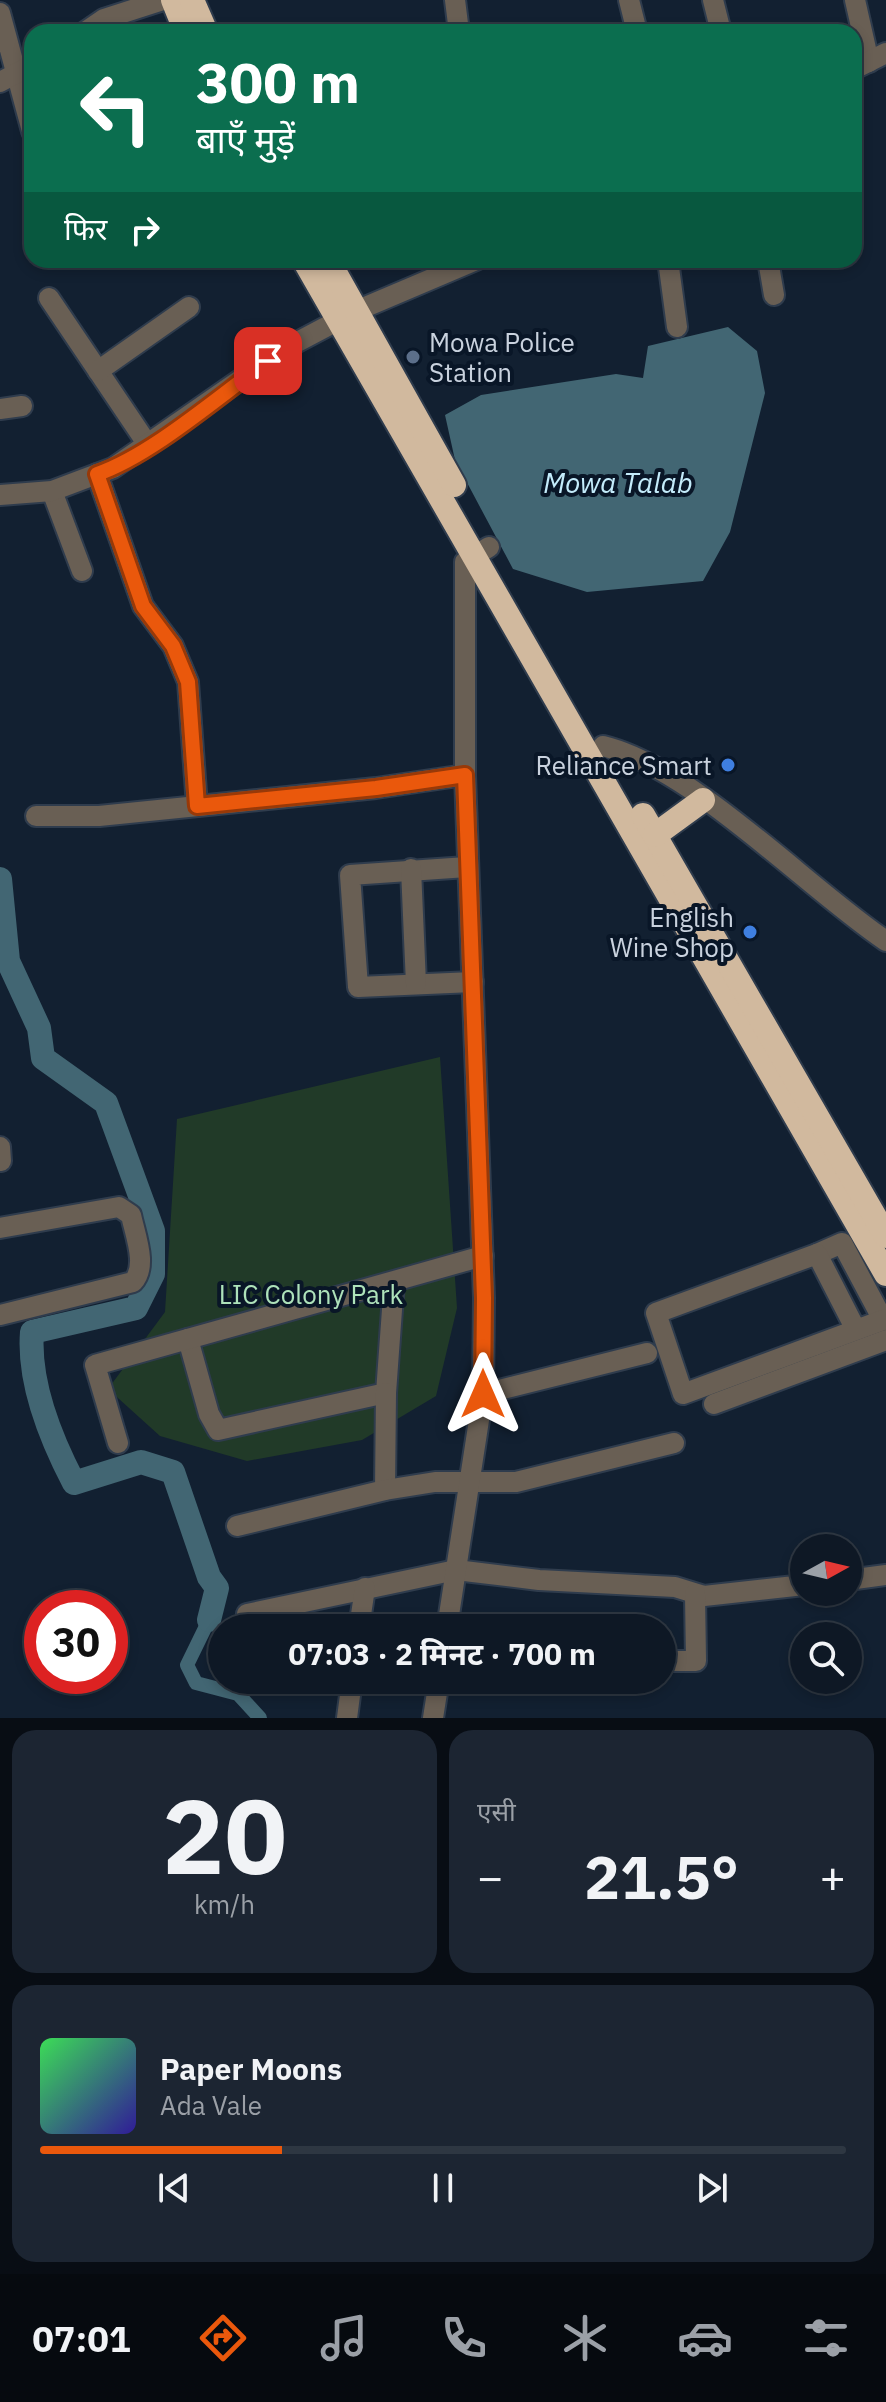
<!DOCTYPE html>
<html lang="hi">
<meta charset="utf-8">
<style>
:root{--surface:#0e1825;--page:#1c2532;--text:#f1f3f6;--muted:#9ba0a7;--line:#2e3742;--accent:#ea580c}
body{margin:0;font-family:"IBM Plex Sans","Noto Sans Devanagari",sans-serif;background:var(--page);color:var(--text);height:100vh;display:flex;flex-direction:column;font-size:30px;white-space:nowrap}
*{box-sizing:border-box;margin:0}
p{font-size:26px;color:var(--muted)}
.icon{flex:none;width:44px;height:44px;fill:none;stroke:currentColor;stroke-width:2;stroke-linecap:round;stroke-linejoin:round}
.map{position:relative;height:1718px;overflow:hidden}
.drawer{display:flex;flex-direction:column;gap:12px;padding:12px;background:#080d14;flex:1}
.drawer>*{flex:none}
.hud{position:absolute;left:24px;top:24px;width:838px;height:244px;border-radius:24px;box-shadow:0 4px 12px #0003,0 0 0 2px var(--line);background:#0b6e4f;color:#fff;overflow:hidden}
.needle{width:52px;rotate:82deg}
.fabs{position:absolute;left:790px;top:1534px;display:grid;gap:16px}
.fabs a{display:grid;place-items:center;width:72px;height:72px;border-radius:50%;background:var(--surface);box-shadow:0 4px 12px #0003,0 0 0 2px var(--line);font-size:40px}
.speed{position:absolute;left:24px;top:1590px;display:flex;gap:16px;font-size:40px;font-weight:700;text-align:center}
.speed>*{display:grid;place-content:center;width:104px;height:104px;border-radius:50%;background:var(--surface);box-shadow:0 4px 12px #0003,0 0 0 2px var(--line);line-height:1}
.speed .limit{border:12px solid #d22;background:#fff;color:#111}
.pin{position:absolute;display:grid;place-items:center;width:68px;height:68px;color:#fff;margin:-34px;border-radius:16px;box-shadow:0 4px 12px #0006}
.me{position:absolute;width:88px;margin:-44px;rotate:0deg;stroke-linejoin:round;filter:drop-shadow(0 0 6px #0008)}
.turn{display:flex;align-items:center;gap:28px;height:168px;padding:0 40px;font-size:36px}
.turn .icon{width:104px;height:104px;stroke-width:2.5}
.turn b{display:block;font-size:56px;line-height:68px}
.then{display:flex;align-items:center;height:76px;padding:0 40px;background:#0003;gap:16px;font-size:30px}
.big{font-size:60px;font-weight:700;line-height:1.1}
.drawer .widget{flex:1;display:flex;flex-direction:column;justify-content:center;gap:12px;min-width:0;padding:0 28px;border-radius:24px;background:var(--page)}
.drawer .dial{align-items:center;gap:0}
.dial b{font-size:104px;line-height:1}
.song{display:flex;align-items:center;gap:24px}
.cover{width:96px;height:96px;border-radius:12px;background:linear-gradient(135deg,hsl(130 70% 55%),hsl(250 70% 35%))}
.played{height:8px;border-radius:4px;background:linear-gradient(90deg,var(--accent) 30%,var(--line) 30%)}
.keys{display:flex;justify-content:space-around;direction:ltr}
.heat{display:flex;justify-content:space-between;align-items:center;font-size:44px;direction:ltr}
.drawer .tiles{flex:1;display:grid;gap:12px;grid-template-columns:1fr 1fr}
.widget:last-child{grid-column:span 2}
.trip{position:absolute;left:208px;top:1614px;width:468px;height:80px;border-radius:40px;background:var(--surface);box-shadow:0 4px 12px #0003,0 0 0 2px var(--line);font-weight:700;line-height:80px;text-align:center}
.tab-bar{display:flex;height:128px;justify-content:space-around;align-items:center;background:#060a0f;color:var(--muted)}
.tab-bar .icon{width:56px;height:56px}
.tab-bar .current{color:var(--accent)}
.tab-bar b{font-size:36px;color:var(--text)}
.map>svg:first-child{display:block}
.green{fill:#213a28}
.water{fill:#426673}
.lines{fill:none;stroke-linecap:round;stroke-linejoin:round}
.canal{stroke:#426673;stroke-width:14}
.river{stroke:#426673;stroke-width:24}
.minor-casing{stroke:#2f3c4d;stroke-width:24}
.highway-casing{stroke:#2f3c4d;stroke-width:28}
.minor{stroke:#695f54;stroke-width:20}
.highway{stroke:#d1b99e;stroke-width:24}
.route-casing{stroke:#983908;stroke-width:20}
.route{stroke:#ea580c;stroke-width:14}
.service-dot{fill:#5c6f8a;stroke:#091627;stroke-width:3}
.shop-dot{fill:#3f7fe0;stroke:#091627;stroke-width:3}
.labels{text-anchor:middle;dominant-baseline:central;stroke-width:8;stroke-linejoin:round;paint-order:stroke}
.poi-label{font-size:26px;fill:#c9d2de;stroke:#091627;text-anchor:end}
.park-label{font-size:26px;fill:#aee2ba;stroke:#091627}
.water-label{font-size:28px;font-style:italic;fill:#c4ecfb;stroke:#091627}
</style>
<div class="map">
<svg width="886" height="1718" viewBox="0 0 886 1718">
<rect width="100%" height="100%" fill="#122031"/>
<!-- green -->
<polygon class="green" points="440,1057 457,1308 436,1396 362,1440 247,1461 160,1436 108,1389 165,1312 177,1119"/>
<!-- water -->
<polygon class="water" points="728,327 757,351 765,393 730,532 703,581 587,592 513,569 455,460 445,415 481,395 616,374 643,378 648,346"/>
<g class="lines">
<!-- canal -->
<polyline class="canal" points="209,1620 187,1665 196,1683 238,1694 260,1718"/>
<!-- river -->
<path class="river" d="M0,879L8,961L39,1028L43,1058L106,1103L153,1231V1274L136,1308L32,1332C28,1382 51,1439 74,1483L141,1462L173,1472L209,1577L217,1588L209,1620"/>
<defs>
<g id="minor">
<polyline points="455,0 459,32"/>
<polyline points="629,0 637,32"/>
<polyline points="713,0 721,32"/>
<polyline points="855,0 869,62"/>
<polyline points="0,13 32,131"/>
<polyline points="85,32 104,19 163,0"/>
<polyline points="854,69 886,53"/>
<polyline points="0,82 32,65"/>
<polyline points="668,260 677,327"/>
<polyline points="768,260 774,295"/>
<polyline points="49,298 148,445"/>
<polyline points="98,371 189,307"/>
<polyline points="0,409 22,406"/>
<polyline points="97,474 143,606 173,646 188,682 197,806"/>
<polyline points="52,491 82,571"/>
<polyline points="0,495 52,491 113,468 286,348 356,311 476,260"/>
<path d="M603,746C693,768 806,887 886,941"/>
<polyline points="36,816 99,816 376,788 465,775"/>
<polyline points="467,867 350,875 358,987 473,982"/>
<polyline points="411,869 416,984"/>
<polyline points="0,1147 1,1161"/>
<path d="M0,1228L119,1207L131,1215C135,1235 148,1266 133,1282L0,1315"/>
<polyline points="817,1254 842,1243 883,1320"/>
<polyline points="856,1330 817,1254 656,1313 683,1394 886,1319"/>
<polyline points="188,1339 209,1414 218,1430 386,1393 394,1282"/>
<polyline points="483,1394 647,1353"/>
<polyline points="714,1404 886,1340"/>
<polyline points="118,1443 95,1365 483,1256"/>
<polyline points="385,1490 386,1393"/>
<polyline points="237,1526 385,1490 435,1482 516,1482 674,1443"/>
<polyline points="848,1580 886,1575"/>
<polyline points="247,1614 456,1570 539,1580 675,1587 704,1596 804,1585"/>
<polyline points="359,1628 365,1588"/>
<polyline points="447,1628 483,1394 484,1298 465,775 465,562 489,547"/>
<polyline points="662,1661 696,1661 695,1594"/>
<polyline points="347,1718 352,1680"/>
<polyline points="433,1718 439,1680"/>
</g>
<g id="highway">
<polyline points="173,0 186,32"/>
<polyline points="192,0 206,32"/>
<polyline points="304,260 886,1274"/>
<polyline points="328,260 454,485"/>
<polyline points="643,815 886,1236"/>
<polyline points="655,835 703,800"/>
</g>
</defs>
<!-- minor casing -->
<use href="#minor" class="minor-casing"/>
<!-- highway casing -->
<use href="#highway" class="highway-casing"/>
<!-- minor -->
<use href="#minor" class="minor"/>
<!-- highway -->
<use href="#highway" class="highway"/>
</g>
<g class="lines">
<defs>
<path id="route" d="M268,361C219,396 152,455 97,474L143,606L173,646L188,682L197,806L376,788L465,775L484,1298L483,1394"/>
</defs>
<!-- route casing -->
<use href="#route" class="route-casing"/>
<!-- route -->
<use href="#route" class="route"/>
</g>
<!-- markers -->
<circle class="service-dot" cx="413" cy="357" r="8"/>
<g class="shop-dot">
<circle cx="728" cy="765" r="8"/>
<circle cx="750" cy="932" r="8"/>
</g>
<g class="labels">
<!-- poi labels -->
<g class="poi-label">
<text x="429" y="342" text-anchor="start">Mowa Police<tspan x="429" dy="30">Station</tspan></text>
<text x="712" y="765">Reliance Smart</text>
<text x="734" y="917">English<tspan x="734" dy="30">Wine Shop</tspan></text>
</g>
<!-- park labels -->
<g class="park-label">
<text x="311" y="1294">LIC Colony Park</text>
</g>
<!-- water labels -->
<g class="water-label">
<text x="618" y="482">Mowa Talab</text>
</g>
</g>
</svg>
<div class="fabs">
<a><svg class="needle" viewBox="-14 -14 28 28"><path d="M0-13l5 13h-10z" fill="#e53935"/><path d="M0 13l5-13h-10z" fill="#9ba0a7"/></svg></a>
<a><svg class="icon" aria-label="search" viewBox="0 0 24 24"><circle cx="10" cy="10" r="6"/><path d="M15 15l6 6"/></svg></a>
</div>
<div class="speed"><div class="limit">30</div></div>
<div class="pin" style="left:268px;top:361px;background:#d93025"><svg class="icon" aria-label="arrive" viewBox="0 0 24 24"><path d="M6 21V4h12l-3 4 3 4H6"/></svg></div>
<svg class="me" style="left:483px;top:1394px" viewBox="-20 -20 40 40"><path d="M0-17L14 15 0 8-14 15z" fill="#ea580c" stroke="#fff" stroke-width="4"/></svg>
<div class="trip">07:03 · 2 मिनट · 700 m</div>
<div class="hud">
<div class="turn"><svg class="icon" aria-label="left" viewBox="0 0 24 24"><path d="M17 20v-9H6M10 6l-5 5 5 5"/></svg><div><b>300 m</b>बाएँ मुड़ें</div></div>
<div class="then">फिर<svg class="icon" aria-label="right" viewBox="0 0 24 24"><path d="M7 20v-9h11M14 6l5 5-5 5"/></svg></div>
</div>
</div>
<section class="drawer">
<div class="tiles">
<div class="widget dial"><b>20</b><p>km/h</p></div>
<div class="widget"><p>एसी</p>
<div class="heat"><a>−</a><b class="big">21.5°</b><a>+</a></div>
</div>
<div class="widget">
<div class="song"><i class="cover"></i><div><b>Paper Moons</b><p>Ada Vale</p></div></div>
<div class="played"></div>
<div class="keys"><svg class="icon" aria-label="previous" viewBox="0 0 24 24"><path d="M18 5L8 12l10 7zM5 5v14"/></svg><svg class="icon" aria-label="pause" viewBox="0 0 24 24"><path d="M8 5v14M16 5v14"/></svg><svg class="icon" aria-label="next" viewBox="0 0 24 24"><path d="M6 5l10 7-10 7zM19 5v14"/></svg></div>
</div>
</div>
</section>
<nav class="tab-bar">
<b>07:01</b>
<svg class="icon current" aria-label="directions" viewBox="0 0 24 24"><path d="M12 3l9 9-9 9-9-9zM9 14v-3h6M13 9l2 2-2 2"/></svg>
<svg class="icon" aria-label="music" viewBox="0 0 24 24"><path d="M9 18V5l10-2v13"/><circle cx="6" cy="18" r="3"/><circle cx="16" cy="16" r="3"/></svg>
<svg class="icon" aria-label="phone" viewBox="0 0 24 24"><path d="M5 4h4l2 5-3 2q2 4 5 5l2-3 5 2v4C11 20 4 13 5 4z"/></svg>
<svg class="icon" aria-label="climate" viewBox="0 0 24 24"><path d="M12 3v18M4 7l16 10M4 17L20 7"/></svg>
<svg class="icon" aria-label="car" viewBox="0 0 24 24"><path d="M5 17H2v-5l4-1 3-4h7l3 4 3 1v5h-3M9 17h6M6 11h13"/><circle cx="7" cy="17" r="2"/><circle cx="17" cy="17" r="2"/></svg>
<svg class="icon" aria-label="filters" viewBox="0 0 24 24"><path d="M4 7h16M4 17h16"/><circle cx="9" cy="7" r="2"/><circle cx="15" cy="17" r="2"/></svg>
</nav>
